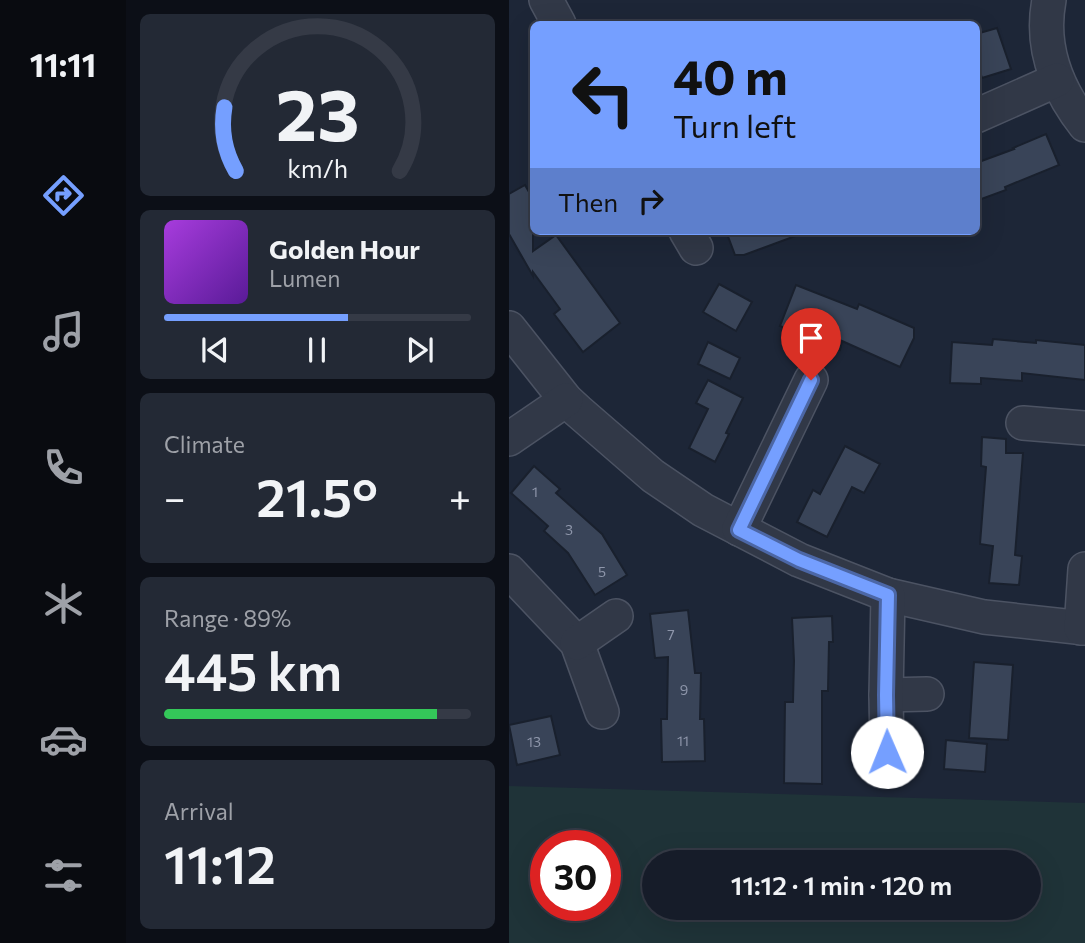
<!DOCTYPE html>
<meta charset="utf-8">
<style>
:root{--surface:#161c29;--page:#232935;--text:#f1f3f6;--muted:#9ea1a8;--line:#353a46;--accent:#759fff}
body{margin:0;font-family:Commissioner,sans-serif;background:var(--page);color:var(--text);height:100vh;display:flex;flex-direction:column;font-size:26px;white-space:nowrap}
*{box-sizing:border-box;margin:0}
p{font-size:23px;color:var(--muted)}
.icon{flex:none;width:38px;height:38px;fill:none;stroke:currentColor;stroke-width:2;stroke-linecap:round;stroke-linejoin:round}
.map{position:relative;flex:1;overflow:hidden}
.sheet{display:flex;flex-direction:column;gap:14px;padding:14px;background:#0c0f17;width:383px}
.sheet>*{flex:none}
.banner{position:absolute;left:21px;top:21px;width:450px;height:214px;border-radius:10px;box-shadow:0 7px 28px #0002,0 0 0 2px var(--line);background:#759fff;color:#111;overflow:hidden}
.speed{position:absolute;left:21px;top:830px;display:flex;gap:14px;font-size:35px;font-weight:700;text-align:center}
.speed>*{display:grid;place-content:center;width:91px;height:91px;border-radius:50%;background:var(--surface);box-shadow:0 7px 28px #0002,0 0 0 2px var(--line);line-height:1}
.speed .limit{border:10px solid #d22;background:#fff;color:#111}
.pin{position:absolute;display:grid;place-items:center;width:60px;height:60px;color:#fff;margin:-72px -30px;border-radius:50% 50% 50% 0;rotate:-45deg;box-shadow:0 0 7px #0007}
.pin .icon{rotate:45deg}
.me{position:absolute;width:77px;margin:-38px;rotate:359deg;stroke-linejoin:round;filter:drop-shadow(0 0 5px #0008)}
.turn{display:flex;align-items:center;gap:24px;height:147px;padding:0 28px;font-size:32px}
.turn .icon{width:91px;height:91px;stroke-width:2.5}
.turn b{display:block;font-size:49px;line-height:60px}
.then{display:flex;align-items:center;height:66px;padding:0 28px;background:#0003;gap:14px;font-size:26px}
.big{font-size:52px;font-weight:600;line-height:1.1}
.sheet .tile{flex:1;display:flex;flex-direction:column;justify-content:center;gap:10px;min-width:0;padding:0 24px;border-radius:10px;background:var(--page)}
.sheet .dial{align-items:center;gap:0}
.dial svg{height:182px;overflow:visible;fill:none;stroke:var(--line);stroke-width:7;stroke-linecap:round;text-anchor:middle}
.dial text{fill:var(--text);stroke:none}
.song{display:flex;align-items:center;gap:21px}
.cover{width:84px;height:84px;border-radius:10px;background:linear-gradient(135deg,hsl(280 70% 55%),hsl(270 70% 35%))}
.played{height:7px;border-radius:4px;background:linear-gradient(90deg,var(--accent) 60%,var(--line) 60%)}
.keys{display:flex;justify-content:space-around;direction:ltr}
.heat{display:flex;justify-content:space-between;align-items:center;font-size:38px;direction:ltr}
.charge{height:10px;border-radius:5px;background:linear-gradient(90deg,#34c759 89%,var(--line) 0)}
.trip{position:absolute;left:133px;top:850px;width:399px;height:70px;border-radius:35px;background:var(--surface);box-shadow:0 7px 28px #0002,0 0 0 2px var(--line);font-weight:600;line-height:70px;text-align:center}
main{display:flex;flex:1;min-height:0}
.menu{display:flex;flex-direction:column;width:126px;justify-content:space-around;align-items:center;background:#090b10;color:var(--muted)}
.menu .icon{width:49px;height:49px}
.menu .on{color:var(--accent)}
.menu b{font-size:32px;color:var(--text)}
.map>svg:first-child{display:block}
.green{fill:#1f3338;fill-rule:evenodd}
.building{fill:#394458;stroke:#19202d;stroke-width:2}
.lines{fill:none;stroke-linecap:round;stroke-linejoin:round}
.minor-casing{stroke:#4c5363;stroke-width:36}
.minor{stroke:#313847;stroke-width:33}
.route-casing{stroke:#4c67a6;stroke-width:18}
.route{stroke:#759fff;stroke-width:12}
.labels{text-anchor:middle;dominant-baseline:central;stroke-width:7;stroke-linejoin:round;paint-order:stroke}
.number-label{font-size:14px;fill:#8e96aa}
</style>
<main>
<nav class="menu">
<b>11:11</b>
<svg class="icon on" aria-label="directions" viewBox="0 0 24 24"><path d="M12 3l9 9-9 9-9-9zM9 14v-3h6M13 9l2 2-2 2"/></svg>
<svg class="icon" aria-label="music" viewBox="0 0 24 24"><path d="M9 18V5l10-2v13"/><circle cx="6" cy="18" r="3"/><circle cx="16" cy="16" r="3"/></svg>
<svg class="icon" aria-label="phone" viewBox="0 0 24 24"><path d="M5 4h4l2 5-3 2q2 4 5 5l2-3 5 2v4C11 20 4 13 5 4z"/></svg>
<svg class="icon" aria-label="climate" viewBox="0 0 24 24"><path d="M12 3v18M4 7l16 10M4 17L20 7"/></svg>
<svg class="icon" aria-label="car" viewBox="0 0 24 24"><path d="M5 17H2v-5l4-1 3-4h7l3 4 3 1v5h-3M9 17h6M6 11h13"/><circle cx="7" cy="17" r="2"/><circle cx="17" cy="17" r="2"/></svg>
<svg class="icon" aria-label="filters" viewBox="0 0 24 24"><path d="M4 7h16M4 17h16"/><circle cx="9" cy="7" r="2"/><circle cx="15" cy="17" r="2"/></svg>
</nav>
<section class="sheet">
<div class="tile dial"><svg viewBox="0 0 100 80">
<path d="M14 69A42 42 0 1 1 86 69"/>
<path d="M14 69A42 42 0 0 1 9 41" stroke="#759fff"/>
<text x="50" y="56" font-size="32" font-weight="700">23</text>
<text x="50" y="72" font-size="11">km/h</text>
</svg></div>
<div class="tile">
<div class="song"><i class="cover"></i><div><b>Golden Hour</b><p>Lumen</p></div></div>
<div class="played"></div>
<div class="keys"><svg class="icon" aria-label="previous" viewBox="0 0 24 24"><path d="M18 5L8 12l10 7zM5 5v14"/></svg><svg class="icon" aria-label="pause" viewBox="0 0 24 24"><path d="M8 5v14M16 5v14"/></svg><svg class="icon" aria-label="next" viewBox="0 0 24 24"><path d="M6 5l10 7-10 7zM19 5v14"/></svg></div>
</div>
<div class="tile"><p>Climate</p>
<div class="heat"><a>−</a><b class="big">21.5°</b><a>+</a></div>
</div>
<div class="tile"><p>Range · 89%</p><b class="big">445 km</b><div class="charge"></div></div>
<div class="tile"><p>Arrival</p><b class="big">11:12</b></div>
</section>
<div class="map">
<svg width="576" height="943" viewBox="0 0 576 943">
<rect width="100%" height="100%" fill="#1d2637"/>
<!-- green -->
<path class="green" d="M0,786L576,803V943H0ZM37,845H96V905H37ZM145,863H520V908H145Z"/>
<!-- building -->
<g class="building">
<polygon points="488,28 502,69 473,78 467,60 467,34"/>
<polygon points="537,134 550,165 496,187 497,190 467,201 467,163 505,149 504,148"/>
<polygon points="16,185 24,199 24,251 47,235 111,323 74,352 45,314 51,309 24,272 24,276 0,234 0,194"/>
<polygon points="217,231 291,231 292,234 235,255 226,255"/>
<polygon points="210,284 243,302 227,331 194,312"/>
<polygon points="287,285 348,309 350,304 405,328 405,338 391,367 333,341 331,350 271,326"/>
<polygon points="484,339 527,343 527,340 576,345 576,380 513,373 513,381 472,378 472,384 441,383 443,342 483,345"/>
<polygon points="199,342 231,358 221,379 189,364"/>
<polygon points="199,380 234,398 217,433 220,434 206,462 180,448 199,409 187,403"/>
<polygon points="473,437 497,439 497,453 514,453 506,555 513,556 510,585 480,583 484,546 471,544 477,467 472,466"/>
<polygon points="336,446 371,464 355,493 343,487 318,537 288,522 304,490 311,494"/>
<polygon points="25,466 51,489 47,493 93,534 118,575 86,595 59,553 35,531 39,526 2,493"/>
<polygon points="179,610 186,673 192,673 191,719 195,719 196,761 153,762 152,719 158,719 159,657 146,658 141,614"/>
<polygon points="323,616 324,642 320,642 319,691 313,691 313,784 275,783 276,702 284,702 285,661 283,618"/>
<polygon points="465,662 504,665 499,740 460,738"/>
<polygon points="42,716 51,755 8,765 0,725"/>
<polygon points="437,740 478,744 476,772 435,769"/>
</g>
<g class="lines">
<defs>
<g id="minor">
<polyline points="37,0 50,24"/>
<path d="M540,0C531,47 547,88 576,125"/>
<polyline points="467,116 548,80"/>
<polyline points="177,231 187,248"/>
<polyline points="0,328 57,400 69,411 144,476 194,510 290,560 379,595 475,617 576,628"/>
<polyline points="514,423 576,428"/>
<polyline points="0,439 57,400"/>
<polyline points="230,529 302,380"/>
<polyline points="0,571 68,643 93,712"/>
<polyline points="572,628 576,569"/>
<polyline points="68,643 107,616"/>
<polyline points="377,695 418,694"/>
<polyline points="378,752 377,695 379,595"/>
</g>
</defs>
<!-- minor casing -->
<use href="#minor" class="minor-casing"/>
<!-- minor -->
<use href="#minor" class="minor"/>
</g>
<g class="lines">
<defs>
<polyline id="route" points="302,380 230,530 290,560 379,595 377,695 378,752"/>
</defs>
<!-- route casing -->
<use href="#route" class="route-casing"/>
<!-- route -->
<use href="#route" class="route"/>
</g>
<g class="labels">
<!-- number labels -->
<g class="number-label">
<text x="26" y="491">1</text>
<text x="60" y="529">3</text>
<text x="93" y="571">5</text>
<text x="162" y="634">7</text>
<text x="175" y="689">9</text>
<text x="174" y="740">11</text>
<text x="25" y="741">13</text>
</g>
</g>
</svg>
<div class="speed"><div class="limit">30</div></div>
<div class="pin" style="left:302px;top:380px;background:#d93025"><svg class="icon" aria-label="arrive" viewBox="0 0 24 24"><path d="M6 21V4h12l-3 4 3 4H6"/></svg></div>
<svg class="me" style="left:378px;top:752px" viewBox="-20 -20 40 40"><circle r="19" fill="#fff"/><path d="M0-13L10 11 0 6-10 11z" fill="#759fff"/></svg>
<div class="trip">11:12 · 1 min · 120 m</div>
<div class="banner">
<div class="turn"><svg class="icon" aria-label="left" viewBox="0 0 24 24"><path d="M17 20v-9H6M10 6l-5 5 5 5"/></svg><div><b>40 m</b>Turn left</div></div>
<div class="then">Then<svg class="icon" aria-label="right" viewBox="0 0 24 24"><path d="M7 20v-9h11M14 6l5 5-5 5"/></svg></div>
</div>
</div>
</main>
